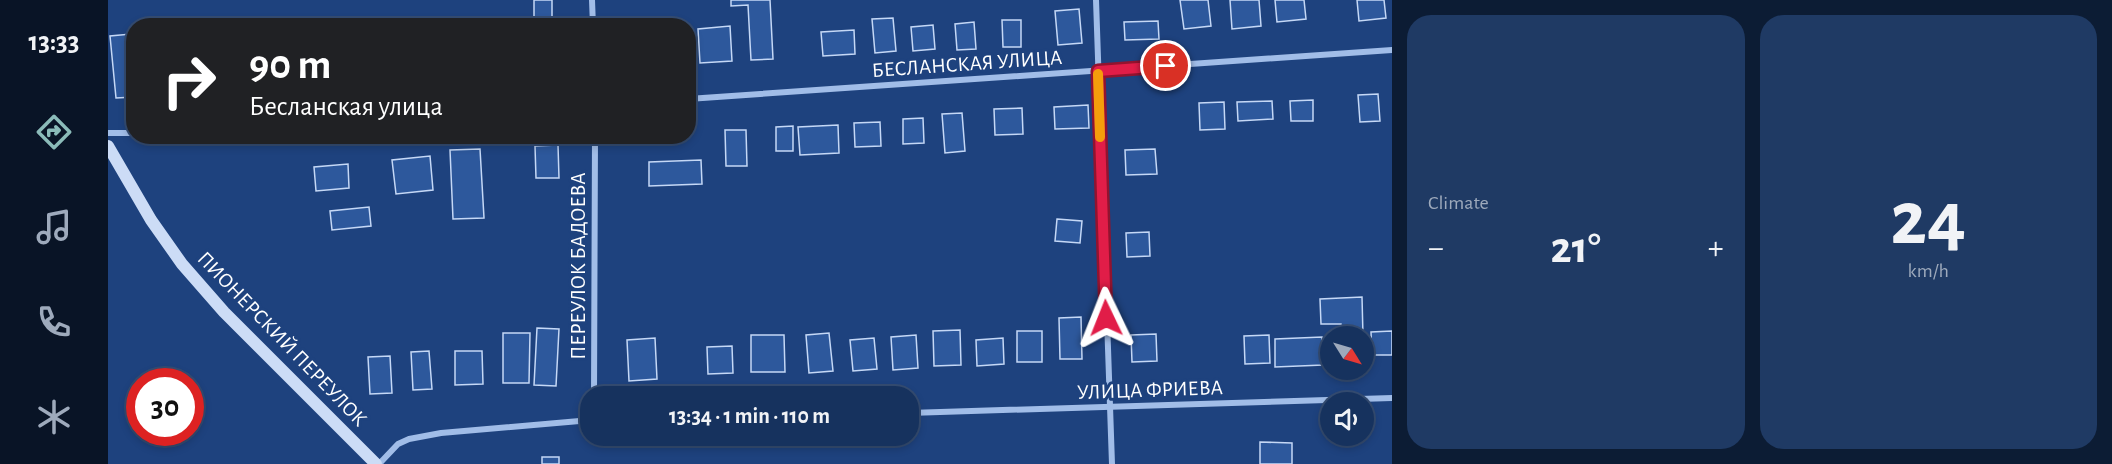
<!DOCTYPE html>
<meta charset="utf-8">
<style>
:root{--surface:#16325e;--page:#1f3a64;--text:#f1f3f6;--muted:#9eaabc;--line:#354d73;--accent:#8bbbb9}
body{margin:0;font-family:"Alegreya Sans",sans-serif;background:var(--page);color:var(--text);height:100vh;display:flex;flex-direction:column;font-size:22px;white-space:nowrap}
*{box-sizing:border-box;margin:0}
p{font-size:20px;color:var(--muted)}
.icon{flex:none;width:33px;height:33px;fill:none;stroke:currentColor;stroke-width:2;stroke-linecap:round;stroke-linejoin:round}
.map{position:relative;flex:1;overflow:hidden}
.side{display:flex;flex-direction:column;gap:15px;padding:15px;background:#0c1c34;width:720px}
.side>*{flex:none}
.guide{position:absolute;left:18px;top:18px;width:570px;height:126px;border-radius:24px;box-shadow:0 3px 9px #0003,0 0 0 2px var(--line);background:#202124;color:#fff;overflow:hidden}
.needle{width:39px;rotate:127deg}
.controls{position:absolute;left:1212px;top:326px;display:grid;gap:12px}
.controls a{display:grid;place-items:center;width:54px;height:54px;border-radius:50%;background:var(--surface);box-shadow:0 3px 9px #0003,0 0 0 2px var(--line);font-size:30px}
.speed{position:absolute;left:18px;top:368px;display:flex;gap:12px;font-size:30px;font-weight:700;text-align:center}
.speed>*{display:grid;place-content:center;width:78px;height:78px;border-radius:50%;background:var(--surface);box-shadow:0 3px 9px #0003,0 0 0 2px var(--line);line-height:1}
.speed .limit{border:9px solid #d22;background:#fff;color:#111}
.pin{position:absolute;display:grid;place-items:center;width:51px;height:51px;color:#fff;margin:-26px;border:3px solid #fff;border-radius:50%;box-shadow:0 2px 6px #0007}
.me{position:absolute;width:66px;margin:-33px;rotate:358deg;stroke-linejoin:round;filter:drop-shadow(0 0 4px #0008)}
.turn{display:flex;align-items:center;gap:21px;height:126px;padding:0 24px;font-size:27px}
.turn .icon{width:78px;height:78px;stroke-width:2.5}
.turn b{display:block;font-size:42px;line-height:51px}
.big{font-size:45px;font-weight:600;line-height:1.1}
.side .widget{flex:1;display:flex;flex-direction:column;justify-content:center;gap:9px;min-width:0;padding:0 21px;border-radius:24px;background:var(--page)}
.side .dial{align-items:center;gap:0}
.dial b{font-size:78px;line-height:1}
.heat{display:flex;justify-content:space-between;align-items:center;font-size:33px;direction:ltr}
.side .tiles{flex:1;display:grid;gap:15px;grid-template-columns:repeat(2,1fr)}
.trip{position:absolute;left:472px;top:386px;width:339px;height:60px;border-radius:24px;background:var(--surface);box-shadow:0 3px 9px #0003,0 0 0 2px var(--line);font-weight:600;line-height:60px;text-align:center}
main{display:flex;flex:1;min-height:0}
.menu{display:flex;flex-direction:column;width:108px;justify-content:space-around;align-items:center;background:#091426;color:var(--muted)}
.menu .icon{width:42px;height:42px}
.menu .current{color:var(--accent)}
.menu b{font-size:27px;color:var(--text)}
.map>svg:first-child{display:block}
.building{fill:#2d589c;stroke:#c5d8f6;stroke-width:1.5}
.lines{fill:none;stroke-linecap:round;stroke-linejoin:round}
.street{stroke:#a1bde8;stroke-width:6}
.secondary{stroke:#ccdcf6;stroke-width:12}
.route-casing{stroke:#92132f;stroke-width:15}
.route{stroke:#e11d48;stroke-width:10}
.slow{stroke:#f59e0b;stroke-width:10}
.labels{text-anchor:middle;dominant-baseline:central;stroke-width:6;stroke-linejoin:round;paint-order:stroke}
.street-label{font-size:21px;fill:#fff;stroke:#1e427e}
</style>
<main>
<nav class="menu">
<b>13:33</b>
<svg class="icon current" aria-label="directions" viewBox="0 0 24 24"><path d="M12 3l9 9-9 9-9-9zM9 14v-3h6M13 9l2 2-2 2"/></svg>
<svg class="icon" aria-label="music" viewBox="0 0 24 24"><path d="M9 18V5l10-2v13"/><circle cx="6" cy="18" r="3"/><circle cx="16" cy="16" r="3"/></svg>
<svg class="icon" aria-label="phone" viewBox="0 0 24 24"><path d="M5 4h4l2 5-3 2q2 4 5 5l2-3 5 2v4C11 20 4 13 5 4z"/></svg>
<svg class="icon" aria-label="climate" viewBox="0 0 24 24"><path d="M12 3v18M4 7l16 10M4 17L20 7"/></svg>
</nav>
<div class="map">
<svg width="1284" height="464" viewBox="0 0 1284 464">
<rect width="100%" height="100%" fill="#1e427e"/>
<!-- building -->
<g class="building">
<rect x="426" y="0" width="18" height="23"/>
<polygon points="623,0 662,0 665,59 643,60 640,5 623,6"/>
<polygon points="1072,0 1100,0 1103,26 1076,29"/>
<polygon points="1122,0 1151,0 1153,26 1124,29"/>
<polygon points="1167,0 1196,0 1198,19 1169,22"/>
<polygon points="1249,0 1276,0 1278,18 1251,21"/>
<polygon points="971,9 974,43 950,45 947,11"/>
<polygon points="785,18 788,51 767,53 764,19"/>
<polygon points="894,20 913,20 913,47 895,47"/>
<polygon points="1050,21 1051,39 1017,40 1016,22"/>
<polygon points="866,22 868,49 849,50 847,24"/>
<polygon points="825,25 827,49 805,51 803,27"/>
<polygon points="622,26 624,61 592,63 590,29"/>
<polygon points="746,30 747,54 715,56 713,32"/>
<polygon points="23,34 26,97 8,98 2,36"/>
<polygon points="1270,94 1272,121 1252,122 1250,95"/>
<polygon points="1205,100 1205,121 1183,121 1182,101"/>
<polygon points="1164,101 1165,119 1130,121 1129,102"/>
<polygon points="1116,102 1117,129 1092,130 1091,103"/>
<polygon points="980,105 981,128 947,129 946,107"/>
<polygon points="914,108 915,134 887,135 886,109"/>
<polygon points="854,113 857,151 837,153 834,114"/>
<polygon points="815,118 816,143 795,144 795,119"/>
<polygon points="772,122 773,146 747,147 746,123"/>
<polygon points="730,125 731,153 692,155 690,127"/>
<polygon points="685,126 685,151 668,151 668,127"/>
<polygon points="617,130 638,130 639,166 618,166"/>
<polygon points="450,145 451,178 428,178 427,146"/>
<polygon points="372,149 376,218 345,219 342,150"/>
<polygon points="1047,149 1049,174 1018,175 1017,150"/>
<polygon points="322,156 325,190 288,194 284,160"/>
<polygon points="593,160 594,184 541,186 541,162"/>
<polygon points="240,164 241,188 208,191 206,167"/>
<polygon points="261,207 263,226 224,230 222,211"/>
<polygon points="949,219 974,221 972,243 947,241"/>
<polygon points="1041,232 1042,256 1019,257 1018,233"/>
<polygon points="1254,297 1255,336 1234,336 1233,324 1213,324 1212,299"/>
<polygon points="973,317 974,359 952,359 951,318"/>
<polygon points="429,328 451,329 448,386 426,385"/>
<polygon points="852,330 853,365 826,366 825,331"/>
<rect x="909" y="331" width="25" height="31"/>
<polygon points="1284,331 1284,355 1264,355 1263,332"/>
<polygon points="395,333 422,333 421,383 395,383"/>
<polygon points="721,333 725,371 701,373 698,335"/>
<polygon points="1048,334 1049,361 1024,362 1023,335"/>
<polygon points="643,335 676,335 677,372 643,372"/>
<polygon points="808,335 810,368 785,370 783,337"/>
<polygon points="1161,335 1162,363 1137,364 1136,336"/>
<polygon points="1214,337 1215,365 1167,367 1167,339"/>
<polygon points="547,338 549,379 521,381 519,340"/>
<polygon points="766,338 769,369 745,371 742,340"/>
<polygon points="895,338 896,364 869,366 868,340"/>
<polygon points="624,346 625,373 600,374 599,347"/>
<polygon points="321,351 324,389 305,390 303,352"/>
<polygon points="347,351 374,351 375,384 347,385"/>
<polygon points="282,356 284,393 262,394 260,357"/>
<polygon points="1152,442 1184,443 1184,464 1152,464"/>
<rect x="434" y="457" width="17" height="7"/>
</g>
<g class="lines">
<!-- street -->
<g class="street">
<polyline points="484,0 485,26"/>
<polyline points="988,0 1004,464"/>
<polyline points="580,99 1284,50"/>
<polyline points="0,133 26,133"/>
<polyline points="486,396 487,136"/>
<polyline points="801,413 1284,398"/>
<polyline points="271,464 290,444 301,439 333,433 483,420"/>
</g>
<!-- secondary -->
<polyline class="secondary" points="0,146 43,220 74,264 116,312 268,464"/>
</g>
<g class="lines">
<defs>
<polyline id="route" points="998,318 990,71 1058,66"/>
</defs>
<!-- route casing -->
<use href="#route" class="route-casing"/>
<!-- route -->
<use href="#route" class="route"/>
<!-- slow -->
<polyline class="slow" points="990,74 992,137"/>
</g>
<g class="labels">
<!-- street labels -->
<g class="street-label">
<text transform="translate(859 64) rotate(-4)">БЕСЛАНСКАЯ УЛИЦА</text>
<text transform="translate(470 266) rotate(-90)">ПЕРЕУЛОК БАДОЕВА</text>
<text transform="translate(174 339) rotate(46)">ПИОНЕРСКИЙ ПЕРЕУЛОК</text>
<text transform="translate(1042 390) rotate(-2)">УЛИЦА ФРИЕВА</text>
</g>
</g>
</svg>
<div class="controls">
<a><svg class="needle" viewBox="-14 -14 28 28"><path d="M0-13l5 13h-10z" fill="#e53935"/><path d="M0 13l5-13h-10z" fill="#9eaabc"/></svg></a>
<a><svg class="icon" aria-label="sound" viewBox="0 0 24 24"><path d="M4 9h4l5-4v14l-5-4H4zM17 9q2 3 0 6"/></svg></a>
</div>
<div class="speed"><div class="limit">30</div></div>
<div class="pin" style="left:1058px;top:66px;background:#d93025"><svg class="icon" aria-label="arrive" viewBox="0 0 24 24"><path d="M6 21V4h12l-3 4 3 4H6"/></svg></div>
<svg class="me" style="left:998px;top:318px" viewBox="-20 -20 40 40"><path d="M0-17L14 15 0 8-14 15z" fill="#e11d48" stroke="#fff" stroke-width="4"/></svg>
<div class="trip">13:34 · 1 min · 110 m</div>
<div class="guide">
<div class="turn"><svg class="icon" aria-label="right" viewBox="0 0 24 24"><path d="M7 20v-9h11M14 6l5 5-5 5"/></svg><div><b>90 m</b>Бесланская улица</div></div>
</div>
</div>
<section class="side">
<div class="tiles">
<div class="widget"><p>Climate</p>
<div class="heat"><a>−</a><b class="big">21°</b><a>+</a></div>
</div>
<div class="widget dial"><b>24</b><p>km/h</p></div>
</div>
</section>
</main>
